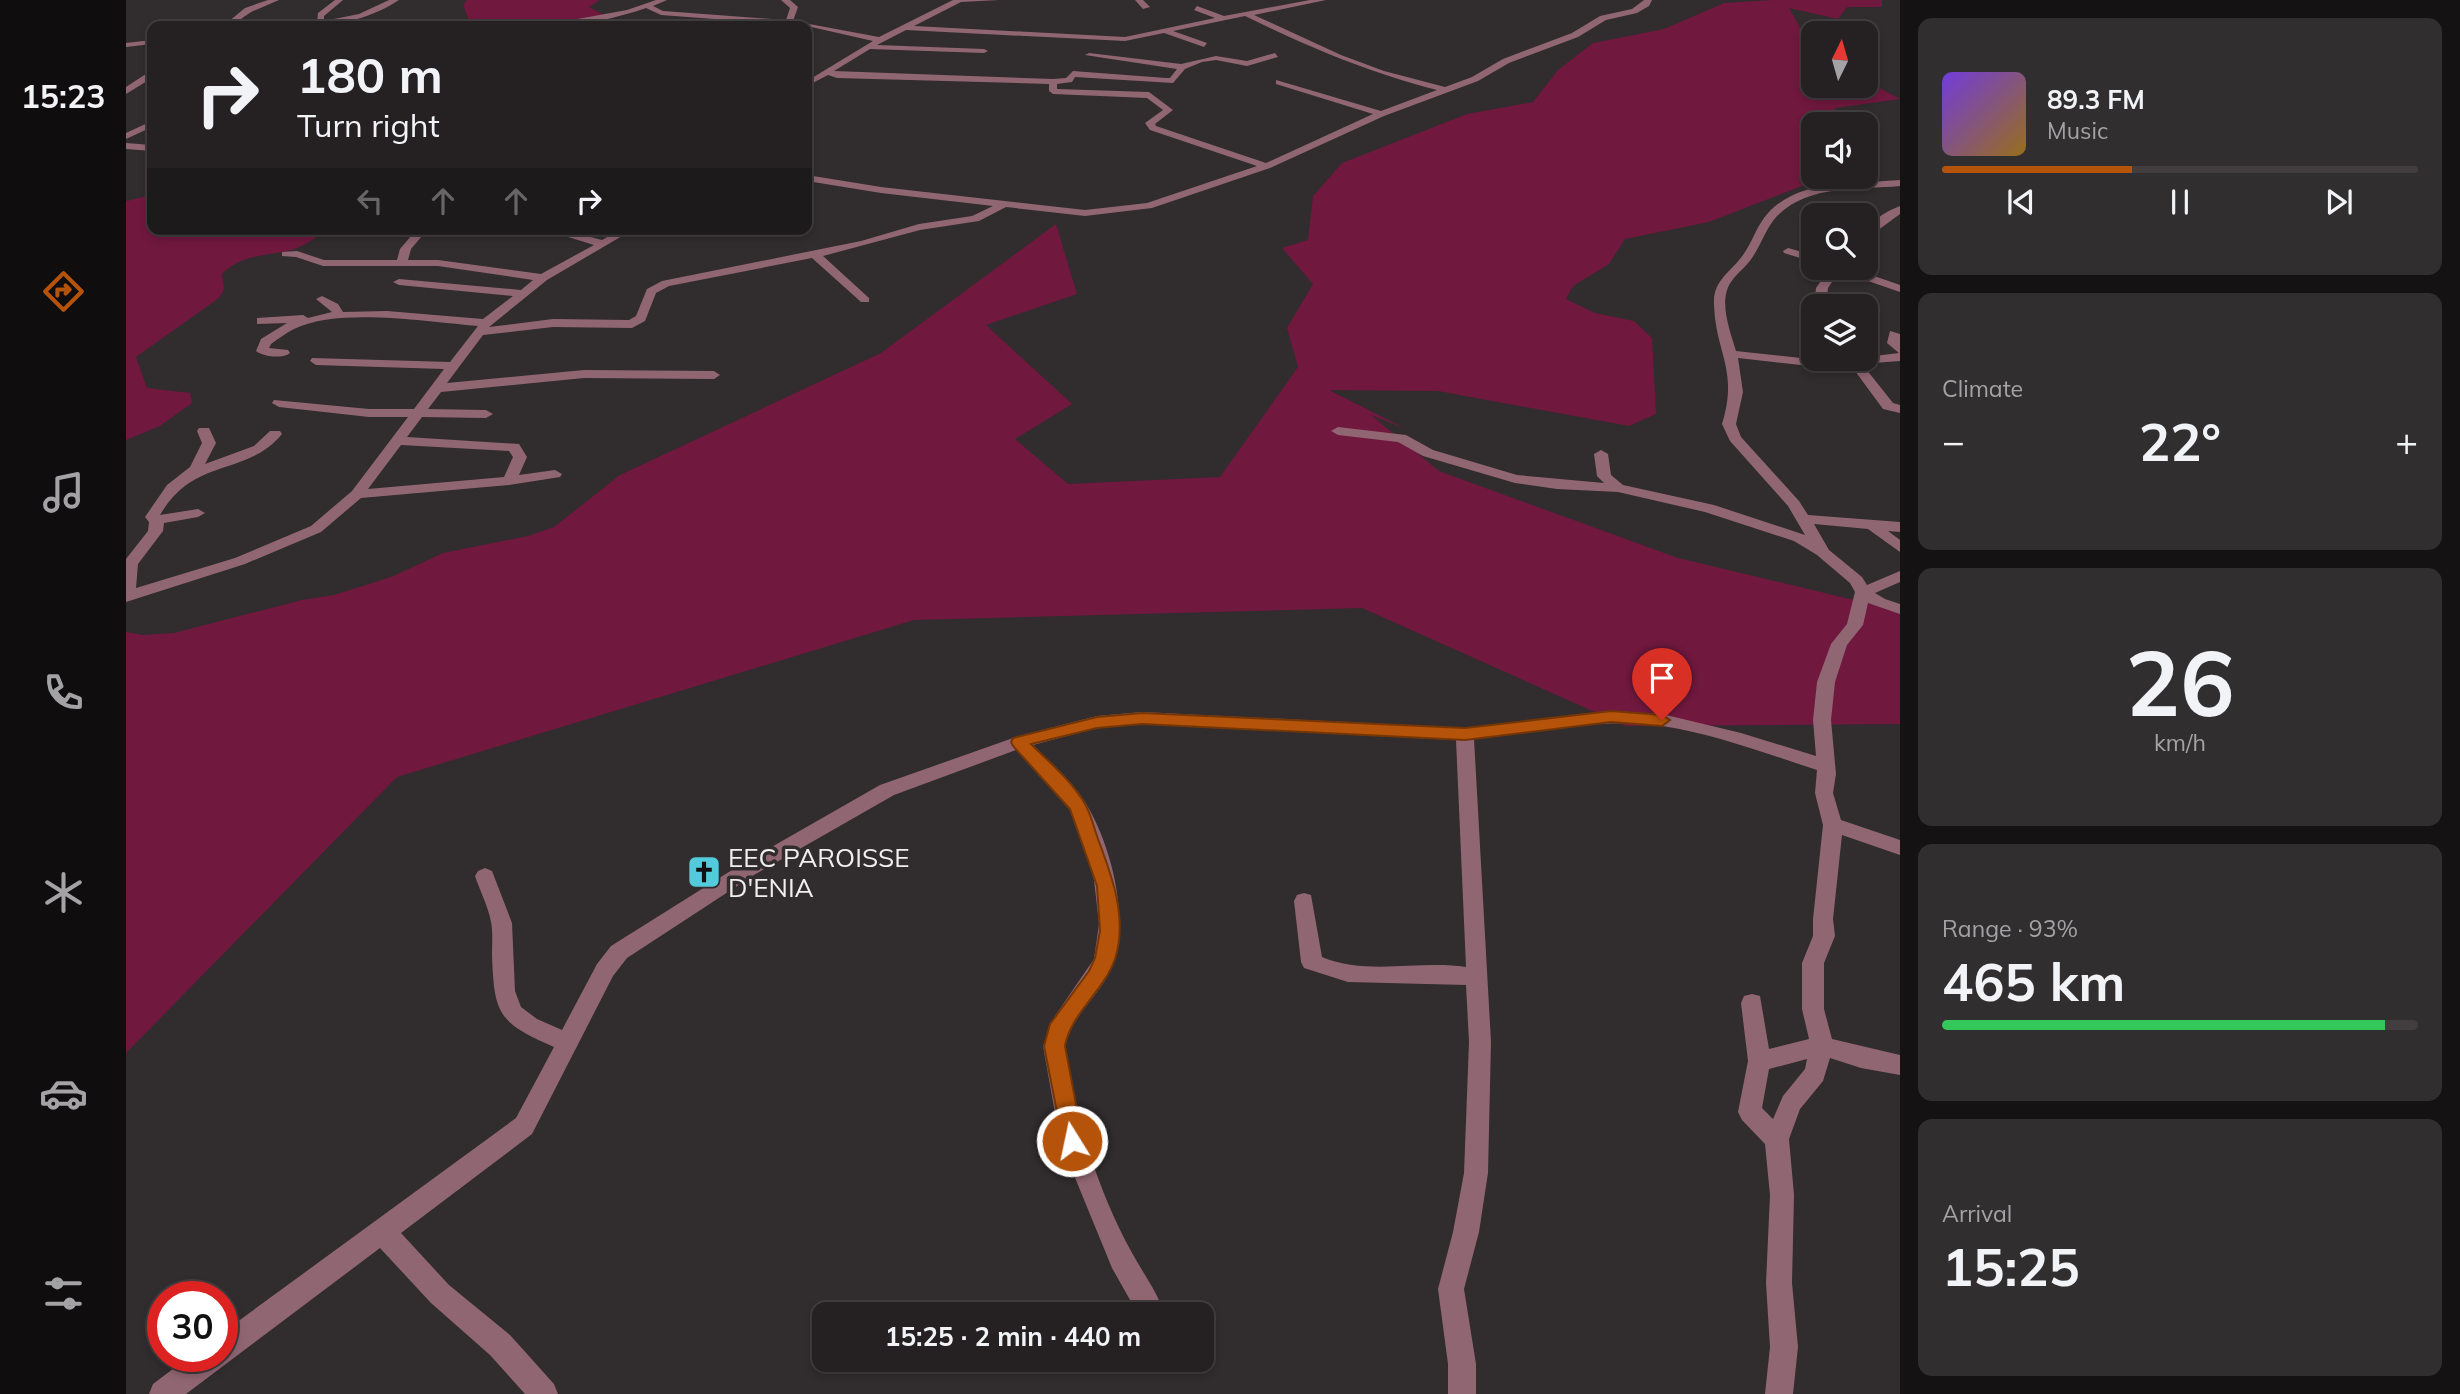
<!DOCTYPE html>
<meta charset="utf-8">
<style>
:root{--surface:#252122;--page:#312e2f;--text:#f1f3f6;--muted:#a3a3a5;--line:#423e40;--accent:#b45309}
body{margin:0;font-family:Mulish,sans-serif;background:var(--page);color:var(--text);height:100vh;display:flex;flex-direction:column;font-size:26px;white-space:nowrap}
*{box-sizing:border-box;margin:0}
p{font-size:23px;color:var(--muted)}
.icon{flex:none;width:38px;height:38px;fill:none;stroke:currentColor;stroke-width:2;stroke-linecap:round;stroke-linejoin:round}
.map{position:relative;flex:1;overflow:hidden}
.details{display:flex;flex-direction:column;gap:18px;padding:18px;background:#141213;width:560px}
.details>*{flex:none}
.banner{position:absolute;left:21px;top:21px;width:665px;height:214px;border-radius:14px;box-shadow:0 4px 10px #0003,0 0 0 2px var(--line);background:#252122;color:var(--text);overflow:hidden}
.needle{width:46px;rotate:5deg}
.controls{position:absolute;left:1675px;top:21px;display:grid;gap:14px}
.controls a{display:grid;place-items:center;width:77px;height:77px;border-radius:14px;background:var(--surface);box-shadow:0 4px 10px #0003,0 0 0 2px var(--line);font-size:35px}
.speed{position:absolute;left:21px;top:1281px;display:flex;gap:14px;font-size:35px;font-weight:700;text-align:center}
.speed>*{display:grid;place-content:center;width:91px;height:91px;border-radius:50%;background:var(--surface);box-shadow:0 4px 10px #0003,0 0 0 2px var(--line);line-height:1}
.speed .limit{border:10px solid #d22;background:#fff;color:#111}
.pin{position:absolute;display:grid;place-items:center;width:60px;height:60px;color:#fff;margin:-72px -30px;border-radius:50% 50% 50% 0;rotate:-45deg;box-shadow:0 0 7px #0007}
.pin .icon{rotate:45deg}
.me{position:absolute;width:77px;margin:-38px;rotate:350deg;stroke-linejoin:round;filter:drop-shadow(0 0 5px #0008)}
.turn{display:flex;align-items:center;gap:24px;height:147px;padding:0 35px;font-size:32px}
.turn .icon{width:91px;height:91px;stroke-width:2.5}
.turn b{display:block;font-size:49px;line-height:60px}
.lanes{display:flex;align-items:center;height:66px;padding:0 35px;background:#0003;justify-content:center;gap:35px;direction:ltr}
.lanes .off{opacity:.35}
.big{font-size:52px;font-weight:700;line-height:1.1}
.details .card{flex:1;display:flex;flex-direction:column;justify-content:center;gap:10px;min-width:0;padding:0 24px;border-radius:14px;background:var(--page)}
.details .dial{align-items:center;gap:0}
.dial b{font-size:91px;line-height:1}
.song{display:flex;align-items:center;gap:21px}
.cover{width:84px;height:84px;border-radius:10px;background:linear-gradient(135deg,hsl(260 70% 55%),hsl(40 70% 35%))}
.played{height:7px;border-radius:4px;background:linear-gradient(90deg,var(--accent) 40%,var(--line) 40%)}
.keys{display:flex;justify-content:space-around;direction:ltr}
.heat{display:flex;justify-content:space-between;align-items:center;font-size:38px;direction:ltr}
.charge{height:10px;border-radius:5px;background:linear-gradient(90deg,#34c759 93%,var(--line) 0)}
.trip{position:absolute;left:686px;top:1302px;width:402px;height:70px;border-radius:14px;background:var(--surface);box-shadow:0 4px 10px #0003,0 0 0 2px var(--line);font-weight:700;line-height:70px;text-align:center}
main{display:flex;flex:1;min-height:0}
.tab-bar{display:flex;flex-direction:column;width:126px;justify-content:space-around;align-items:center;background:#0f0d0e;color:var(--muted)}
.tab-bar .icon{width:49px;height:49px}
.tab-bar .current{color:var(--accent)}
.tab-bar b{font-size:32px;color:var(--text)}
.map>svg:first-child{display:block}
.green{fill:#70183e}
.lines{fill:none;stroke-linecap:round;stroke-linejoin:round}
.minor{fill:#916673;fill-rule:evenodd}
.route{fill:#b45309;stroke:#753606;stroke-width:2}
.labels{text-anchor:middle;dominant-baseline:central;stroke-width:7;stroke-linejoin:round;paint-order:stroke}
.poi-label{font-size:26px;fill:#f1eeef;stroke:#312c2e;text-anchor:start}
</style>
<main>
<nav class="tab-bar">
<b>15:23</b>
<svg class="icon current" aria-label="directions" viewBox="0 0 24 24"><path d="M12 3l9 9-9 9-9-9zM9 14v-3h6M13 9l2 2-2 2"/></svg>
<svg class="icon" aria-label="music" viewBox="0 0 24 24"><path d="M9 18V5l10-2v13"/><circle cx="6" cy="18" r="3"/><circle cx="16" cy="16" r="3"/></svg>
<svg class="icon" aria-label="phone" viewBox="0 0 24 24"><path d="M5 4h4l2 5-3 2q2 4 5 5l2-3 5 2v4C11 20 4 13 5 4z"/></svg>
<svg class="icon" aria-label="climate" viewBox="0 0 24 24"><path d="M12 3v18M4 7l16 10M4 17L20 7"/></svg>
<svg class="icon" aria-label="car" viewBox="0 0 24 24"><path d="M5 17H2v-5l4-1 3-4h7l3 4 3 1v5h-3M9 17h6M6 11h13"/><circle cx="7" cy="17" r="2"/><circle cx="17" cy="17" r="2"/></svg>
<svg class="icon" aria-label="filters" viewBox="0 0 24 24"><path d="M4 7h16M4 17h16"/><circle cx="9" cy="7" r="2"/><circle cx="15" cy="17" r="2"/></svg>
</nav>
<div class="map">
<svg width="1774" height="1394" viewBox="0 0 1774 1394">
<rect width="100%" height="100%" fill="#312c2e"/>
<!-- green -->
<g class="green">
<polygon points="341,0 474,0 463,7 478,15 479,20 472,26 345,26 337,5"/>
<polygon points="1647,0 1756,0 1756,7 1721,7 1712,19 1663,8 1687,50 1687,86 1740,86 1740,81 1774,99 1709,108 1708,124 1687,124 1687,177 1689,177 1681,184 1583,222 1499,239 1483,264 1447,286 1440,299 1469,313 1508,321 1526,338 1530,414 1503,426 1312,391 1203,390 1280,429 1245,415 1313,471 1552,558 1774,611 1774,724 1500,726 1236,608 788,620 271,777 0,1053 0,632 17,635 48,633 176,600 208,595 265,577 317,553 402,536 428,527 494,475 755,353 930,224 951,294 860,325 946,404 889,439 942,484 1094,477 1172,367 1161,328 1187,284 1156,248 1182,240 1187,196 1216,163 1341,114 1407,102 1432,70 1467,43 1538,29 1598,3"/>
<path d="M26,195V229H200C189,239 177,247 162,251C138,256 115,255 96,274L98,290L93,298L10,357L21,388L64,393L66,403L34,426L0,440V201Z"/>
</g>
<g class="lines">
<!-- minor -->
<g class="minor">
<polygon points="142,0 153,0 125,12 105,26 97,26 119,8"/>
<path d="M209,0H217L198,16V21L233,14L263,0H273C248,17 213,26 183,26L191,23L192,13Z"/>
<path d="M530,0H541L527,6L537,11L660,20L664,8L655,0H664L672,7L667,21L753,37L827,0H873L835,2L788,26L999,37L1089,18L1068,10L1071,6L1098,16L1184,0H1200L1128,15L1215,55L1258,71L1319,87L1346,77L1377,59L1446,33L1474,16L1506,9L1518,0H1526L1523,6L1511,13L1480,20L1452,37L1383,63L1352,81L1258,116L1144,168L1026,208L959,216L880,207L853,221L794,230L697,256L743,298V302H735L686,258L543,286L530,293L519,321L506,328L427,327L357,335L321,383L458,370L588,371L594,375L588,379L458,378L315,392L302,409L360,410L367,414L360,418L296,417L281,437L393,444L401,457L393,475L429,470L436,474L434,477L383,485L235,498L195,532L119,564L0,602V559L22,531L23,522L19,517L41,485L64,467L76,443L71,431L73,428H83L90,443L79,464L128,446L144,431H154L156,434C121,477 68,456 34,515L72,509L79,513L72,517L38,523L37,531L12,564L10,588L109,558L185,526L226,491L282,417H243L153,407L146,403L148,400L243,409H288L318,369L190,365L184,361L186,358L324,362L352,326C302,322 213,307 168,329C160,333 152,339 145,344L143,348L162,350L164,353C157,359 137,357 130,351L135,339L161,323L131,324V318L177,315L182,318L206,312L190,299L196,296L212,304L217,312L261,311L357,319L387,296L273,285L267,282L273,279L395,290L407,280L312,266H197L170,257L156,256V252L171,251L198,260H271L274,249L291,229H302L285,249L282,260H312L415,274L468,245L442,237L364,235L360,234V230L442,231L476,240L495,229H508L421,280L363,327L427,319L503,320L510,316L521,289L536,281L735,241L793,224L846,216L867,206L755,193L681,181V175L755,187L959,210L1021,203L1131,166L1024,130L1019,123L1037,110L1021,98L927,94L923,91V84L711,78L702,75L681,86V81L747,41L681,26L535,15L520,8C488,19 447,28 413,26L501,10ZM1119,16C1185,48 1239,71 1311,90L1255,111L1150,80V84L1247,114L1140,163L1030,126L1029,124L1047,110L1023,92L931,89V84L946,82L949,77L1047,83L1059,69L1076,62L1090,60L1121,66L1152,57L1149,53L1121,61L1090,56L1055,64L963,53L959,55L1051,69L1044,78H1040L947,71L940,78L927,79L708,71L744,49L858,53L862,51L858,49L751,45L780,30L999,41L1038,33L1078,47L1081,43L1047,31ZM275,445L383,451L387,457L378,477L242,489Z"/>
<polygon points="1009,0 1017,0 1024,7 1017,9"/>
<polygon points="26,40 26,44 0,47 0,43"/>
<polygon points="23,72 26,72 26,78 0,94 0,87"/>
<polygon points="26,121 26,127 0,139 0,133"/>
<polygon points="0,143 26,145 26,151 0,149"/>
<path d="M1774,180V186C1732,190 1683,184 1651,216C1640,228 1635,245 1626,258C1620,267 1611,273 1605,282C1592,301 1604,331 1610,351L1730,364L1740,357L1773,353L1761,343L1764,331L1774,334V361L1747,363L1740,369L1767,403L1774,405V413L1757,409L1729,371L1612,358L1617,392L1610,424L1615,437L1673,501L1682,515L1774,522V532L1762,531L1774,540V552L1742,529L1688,524L1703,550L1736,577L1741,585L1774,571V582L1749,593L1759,599L1774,604V614L1742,603L1737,625L1721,645L1709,682L1705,720L1710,774L1707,793L1715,820L1774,840V855L1716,835L1707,919L1709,936L1698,963V1009L1706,1039L1774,1055V1075L1735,1068L1704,1058L1697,1081L1674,1109L1663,1139L1668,1195L1666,1283L1672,1347L1667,1394H1639L1644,1347L1640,1283L1644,1195L1639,1144L1616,1120L1612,1112L1622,1061L1615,1003L1618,996L1626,994L1634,996L1643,1049L1683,1039L1676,1009V963L1687,936V919L1697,825L1689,793L1691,770C1641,754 1589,734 1536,726C1474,717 1409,732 1348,739L1365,1042L1362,1173L1353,1232L1338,1289L1350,1364V1394H1322V1364L1312,1289L1327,1232L1338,1173L1343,1042L1340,985L1222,982L1178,968L1175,962L1168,901L1171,895L1178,893L1185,895L1196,957C1241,976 1293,960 1340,967L1330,740L1016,724L971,728L907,745C924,762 944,779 957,799C986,843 1008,929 981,977C971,996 937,1028 940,1050C949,1118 972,1190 1005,1251C1015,1270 1028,1287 1036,1307L1033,1314H1012L986,1268L934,1141L917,1046L929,1016L968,959L973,924L968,880L956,838L943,809L890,750L768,795L628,875L501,958L487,976L406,1134L275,1233L323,1285L384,1335L428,1384L432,1394H399L364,1355L305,1303L254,1248L60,1394H23L27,1384L64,1356H96V1333L390,1118L428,1047C372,1023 368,1014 366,954C366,944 367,932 365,922C362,906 354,891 349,876L352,871L359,868L366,871L386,923L389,991L395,1007L411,1019L436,1030L471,964L485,946L614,865L754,785L893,736L971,716L1016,712L1339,728L1485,711L1536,714L1615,733L1690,756L1687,720L1691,682L1705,644L1721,624L1729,592L1724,583L1691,555L1668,541L1579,512L1492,492L1431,489L1389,483L1297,456L1272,442L1212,435L1205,431L1212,427L1280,435L1307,450L1391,475L1478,483L1471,476L1468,454L1475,450L1482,454L1485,475L1497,485L1588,505L1679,535L1662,506L1604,441L1596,424C1613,369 1589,353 1588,303C1587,280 1606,271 1617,255C1627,241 1631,225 1642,213C1675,178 1730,184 1774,180ZM1681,1059L1679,1069L1657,1096L1647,1119L1636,1108L1643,1069Z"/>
<path d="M1774,206V214L1740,239C1740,222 1759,212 1774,206Z"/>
<polygon points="1662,248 1687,255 1687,262 1658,253 1657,251"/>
<polygon points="1704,268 1725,268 1774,285 1774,292 1713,271 1702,288 1700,306 1688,306 1690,288"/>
<polygon points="1687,318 1687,333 1678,334 1676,331 1683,319"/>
</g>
</g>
<!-- route -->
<path class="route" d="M1485,711L1536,715L1544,720L1536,726L1485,722L1339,740L1016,724L971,728L905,744C924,763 946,781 959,804C965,814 968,828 972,839C986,876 1002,919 989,959C978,991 945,1013 939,1046L957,1141L953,1148L946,1151L938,1148L918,1046L924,1024L963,971L969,958L974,931L971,886L944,809L887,746L885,742L887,738L971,717L1016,713L1339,728Z"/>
<!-- icons -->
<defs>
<symbol id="church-square" viewBox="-11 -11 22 22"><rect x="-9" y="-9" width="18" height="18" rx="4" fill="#54cadd" stroke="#312c2e"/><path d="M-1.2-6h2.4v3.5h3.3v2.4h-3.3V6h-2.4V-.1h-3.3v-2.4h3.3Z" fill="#111"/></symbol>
</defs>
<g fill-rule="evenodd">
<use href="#church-square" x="559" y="853" width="38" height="38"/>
</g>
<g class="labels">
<!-- poi labels -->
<g class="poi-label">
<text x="602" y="857">EEC PAROISSE<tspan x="602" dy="30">D'ENIA</tspan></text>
</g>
</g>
</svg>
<div class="controls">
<a><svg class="needle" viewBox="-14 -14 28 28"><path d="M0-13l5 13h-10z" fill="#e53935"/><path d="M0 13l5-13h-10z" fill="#a3a3a5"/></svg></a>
<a><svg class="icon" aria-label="sound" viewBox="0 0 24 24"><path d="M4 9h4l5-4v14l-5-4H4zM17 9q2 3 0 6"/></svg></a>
<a><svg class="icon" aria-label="search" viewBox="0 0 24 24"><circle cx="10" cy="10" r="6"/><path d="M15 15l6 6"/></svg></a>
<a><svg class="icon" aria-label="layers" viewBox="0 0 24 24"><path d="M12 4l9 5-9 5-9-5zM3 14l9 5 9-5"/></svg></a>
</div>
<div class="speed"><div class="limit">30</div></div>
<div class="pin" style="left:1536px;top:720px;background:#d93025"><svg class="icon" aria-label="arrive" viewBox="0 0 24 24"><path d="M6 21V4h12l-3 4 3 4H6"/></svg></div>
<svg class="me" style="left:946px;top:1141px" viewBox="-20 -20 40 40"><circle r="17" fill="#b45309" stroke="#fff" stroke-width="3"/><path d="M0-11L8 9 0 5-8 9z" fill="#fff"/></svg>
<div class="trip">15:25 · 2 min · 440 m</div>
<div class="banner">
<div class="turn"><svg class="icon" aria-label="right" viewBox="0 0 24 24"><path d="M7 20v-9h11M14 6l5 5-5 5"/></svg><div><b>180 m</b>Turn right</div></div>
<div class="lanes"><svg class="icon off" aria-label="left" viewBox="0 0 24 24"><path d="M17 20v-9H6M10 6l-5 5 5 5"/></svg><svg class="icon off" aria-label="ahead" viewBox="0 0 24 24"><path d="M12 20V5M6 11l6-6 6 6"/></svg><svg class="icon off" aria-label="ahead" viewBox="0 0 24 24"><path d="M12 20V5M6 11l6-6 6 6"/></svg><svg class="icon" aria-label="right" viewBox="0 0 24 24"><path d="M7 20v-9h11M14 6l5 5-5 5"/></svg></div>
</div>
</div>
<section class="details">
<div class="card">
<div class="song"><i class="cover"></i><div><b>89.3 FM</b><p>Music</p></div></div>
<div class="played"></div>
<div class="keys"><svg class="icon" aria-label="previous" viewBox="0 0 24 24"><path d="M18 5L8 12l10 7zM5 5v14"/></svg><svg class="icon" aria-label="pause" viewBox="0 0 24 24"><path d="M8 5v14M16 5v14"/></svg><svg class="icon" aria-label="next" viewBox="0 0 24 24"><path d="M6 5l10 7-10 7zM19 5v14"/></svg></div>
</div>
<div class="card"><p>Climate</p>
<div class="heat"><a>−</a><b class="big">22°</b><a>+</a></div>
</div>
<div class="card dial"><b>26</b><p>km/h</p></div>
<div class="card"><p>Range · 93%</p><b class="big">465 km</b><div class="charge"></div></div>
<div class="card"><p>Arrival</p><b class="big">15:25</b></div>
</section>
</main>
